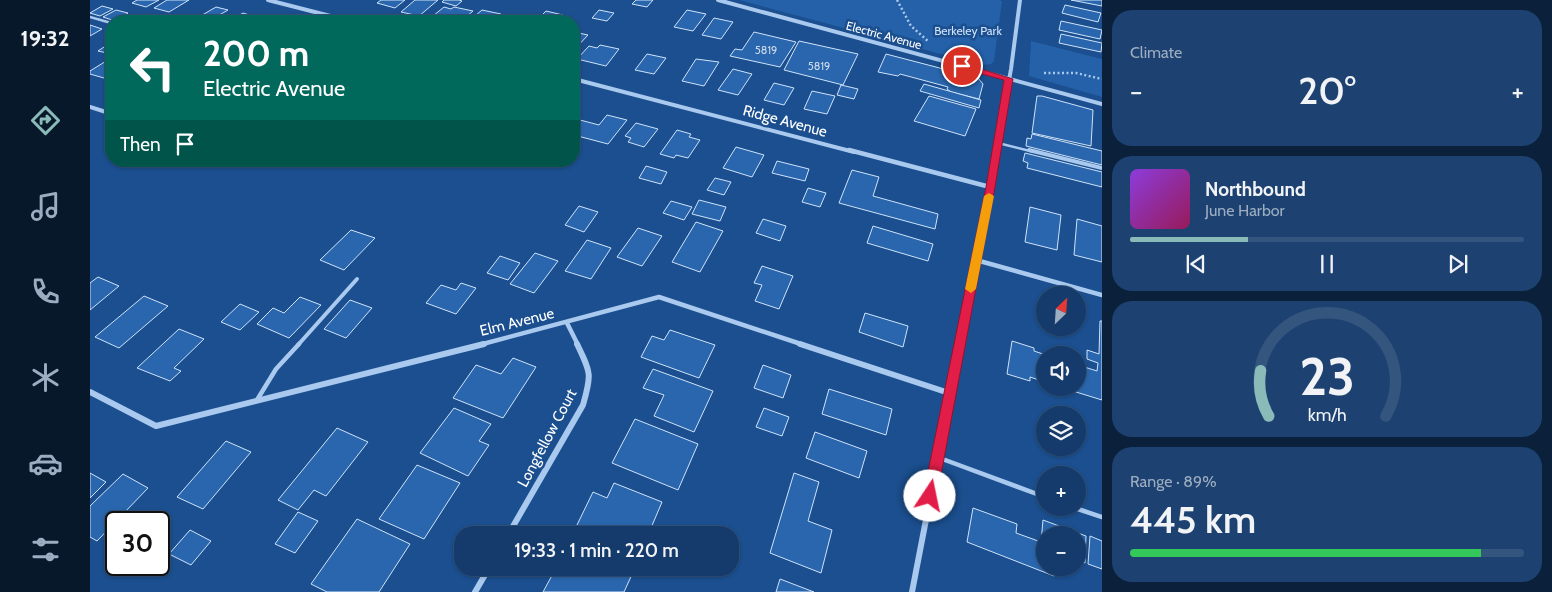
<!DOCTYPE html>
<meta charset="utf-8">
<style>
:root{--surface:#143b6b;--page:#1d4271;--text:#f1f3f6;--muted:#9dadc1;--line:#33557e;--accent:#8bbbb9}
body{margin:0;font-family:Cabin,sans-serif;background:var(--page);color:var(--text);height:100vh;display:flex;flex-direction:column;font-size:19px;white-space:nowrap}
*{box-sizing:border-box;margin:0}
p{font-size:16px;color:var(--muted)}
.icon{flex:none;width:28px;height:28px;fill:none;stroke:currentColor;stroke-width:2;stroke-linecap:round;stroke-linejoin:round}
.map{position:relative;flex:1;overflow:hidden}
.details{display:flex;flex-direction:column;gap:10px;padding:10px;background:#0b203b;width:450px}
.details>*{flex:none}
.banner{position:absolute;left:15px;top:15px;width:475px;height:152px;border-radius:20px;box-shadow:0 1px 4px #0004,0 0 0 1px var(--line);background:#00695c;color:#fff;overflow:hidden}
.needle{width:32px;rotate:25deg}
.buttons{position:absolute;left:946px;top:286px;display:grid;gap:10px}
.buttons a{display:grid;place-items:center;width:50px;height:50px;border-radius:50%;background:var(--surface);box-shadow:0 1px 4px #0004,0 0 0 1px var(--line);font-size:25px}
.speed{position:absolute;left:15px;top:511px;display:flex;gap:10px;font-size:25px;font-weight:700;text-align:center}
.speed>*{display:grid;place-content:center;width:65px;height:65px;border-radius:50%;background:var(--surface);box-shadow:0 1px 4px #0004,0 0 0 1px var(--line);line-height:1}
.speed .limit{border:2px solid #111;border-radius:8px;background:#fff;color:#111}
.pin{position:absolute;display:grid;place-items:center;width:42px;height:42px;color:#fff;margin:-21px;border:2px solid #fff;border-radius:50%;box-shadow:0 1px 5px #0007}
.me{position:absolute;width:55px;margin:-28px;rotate:11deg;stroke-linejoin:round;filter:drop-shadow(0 0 4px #0008)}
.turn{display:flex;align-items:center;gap:18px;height:105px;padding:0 15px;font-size:22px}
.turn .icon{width:65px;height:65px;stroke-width:2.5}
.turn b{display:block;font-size:35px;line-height:42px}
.then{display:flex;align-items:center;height:48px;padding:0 15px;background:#0003;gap:10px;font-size:19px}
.big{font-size:38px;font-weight:600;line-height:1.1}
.details .card{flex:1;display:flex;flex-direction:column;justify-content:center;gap:8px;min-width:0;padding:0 18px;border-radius:20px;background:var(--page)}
.details .dial{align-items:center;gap:0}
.dial svg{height:130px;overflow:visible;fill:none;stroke:var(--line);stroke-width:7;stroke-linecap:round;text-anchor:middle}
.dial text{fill:var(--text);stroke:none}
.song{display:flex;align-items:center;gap:15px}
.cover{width:60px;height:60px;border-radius:8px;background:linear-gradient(135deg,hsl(270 70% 55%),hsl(330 70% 35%))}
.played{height:5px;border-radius:2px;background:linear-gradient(90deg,var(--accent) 30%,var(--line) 30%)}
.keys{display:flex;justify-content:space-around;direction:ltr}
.heat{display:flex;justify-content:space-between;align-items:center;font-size:28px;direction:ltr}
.charge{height:8px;border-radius:4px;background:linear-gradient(90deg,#34c759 89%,var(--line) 0)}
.trip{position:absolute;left:364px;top:526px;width:285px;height:50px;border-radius:20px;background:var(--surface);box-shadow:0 1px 4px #0004,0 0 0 1px var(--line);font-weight:600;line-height:50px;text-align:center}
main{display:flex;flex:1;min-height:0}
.tabs{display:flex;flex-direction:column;width:90px;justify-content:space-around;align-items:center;background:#08182b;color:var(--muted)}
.tabs .icon{width:35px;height:35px}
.tabs .on{color:var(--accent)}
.tabs b{font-size:22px;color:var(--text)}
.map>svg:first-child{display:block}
.green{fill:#2461a8}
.building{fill:#2a66ad;stroke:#cfe3fa}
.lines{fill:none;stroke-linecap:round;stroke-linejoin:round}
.path{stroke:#a9c9ee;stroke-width:2.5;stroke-dasharray:2 2.5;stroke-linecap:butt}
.lane-far2{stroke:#a9c9ee;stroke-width:2.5}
.lane-far1{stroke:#a9c9ee;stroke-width:4}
.lane{stroke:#a9c9ee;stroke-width:4.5}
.street-far2{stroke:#a9c9ee;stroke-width:4}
.street-far1{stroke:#a9c9ee;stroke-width:4.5}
.street{stroke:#a9c9ee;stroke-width:6}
.route{fill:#e11d48;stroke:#92132f}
.slow{fill:#f59e0b}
.labels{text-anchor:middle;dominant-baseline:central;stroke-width:5;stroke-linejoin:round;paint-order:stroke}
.far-number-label{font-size:11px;fill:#cad9ea}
.far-park-label{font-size:12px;fill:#cfe3fa;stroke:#1b4f8f}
.far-street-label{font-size:12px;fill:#fff;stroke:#1b4f8f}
.street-label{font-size:15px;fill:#fff;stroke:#1b4f8f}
</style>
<main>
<nav class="tabs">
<b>19:32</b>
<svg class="icon on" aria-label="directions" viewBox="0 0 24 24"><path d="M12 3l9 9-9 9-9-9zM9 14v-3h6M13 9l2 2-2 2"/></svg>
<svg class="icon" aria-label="music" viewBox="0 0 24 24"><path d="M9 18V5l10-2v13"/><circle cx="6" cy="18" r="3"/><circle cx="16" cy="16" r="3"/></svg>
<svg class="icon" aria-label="phone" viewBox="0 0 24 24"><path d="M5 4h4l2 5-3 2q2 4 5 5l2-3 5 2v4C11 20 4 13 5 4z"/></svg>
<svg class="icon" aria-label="climate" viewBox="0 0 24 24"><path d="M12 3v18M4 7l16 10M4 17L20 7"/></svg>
<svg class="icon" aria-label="car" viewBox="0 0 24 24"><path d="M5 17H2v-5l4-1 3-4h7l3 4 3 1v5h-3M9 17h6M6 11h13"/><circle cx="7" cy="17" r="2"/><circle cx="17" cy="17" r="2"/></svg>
<svg class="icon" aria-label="filters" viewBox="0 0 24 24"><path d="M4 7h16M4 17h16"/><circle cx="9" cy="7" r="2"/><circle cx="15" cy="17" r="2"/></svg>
</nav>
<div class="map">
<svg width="1012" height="592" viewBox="0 0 1012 592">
<rect width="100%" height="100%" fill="#1b4f8f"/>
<!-- green -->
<g class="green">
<polygon points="649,0 908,0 912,1 904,61 901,64 892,65"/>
<polygon points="941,41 1012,59 1012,97 939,76"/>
</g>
<!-- building -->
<g class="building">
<polygon points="47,0 69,0 56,7 42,3"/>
<polygon points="77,0 99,0 79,12 64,8"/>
<polygon points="291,0 315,0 305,8 287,3"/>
<polygon points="325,0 348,0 329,16 311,12"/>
<polygon points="354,0 369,0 372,1 366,6 352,2"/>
<polygon points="546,0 563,0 557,7 542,4"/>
<polygon points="981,0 1012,0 1012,6"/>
<polygon points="975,5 1011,13 1008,22 972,13"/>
<polygon points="12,6 23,9 10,16 0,13"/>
<polygon points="126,7 138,10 119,21 102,21"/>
<polygon points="354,7 361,9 364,7 383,11 371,21 338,20"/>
<polygon points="26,10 38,13 25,21 13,17"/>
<polygon points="392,10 411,14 404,21 379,21"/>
<polygon points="509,10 524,13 517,21 502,18"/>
<polygon points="597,10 616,14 603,31 584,27"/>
<polygon points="456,11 473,15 467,21 448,19"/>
<polygon points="153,13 169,18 163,21 139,21"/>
<polygon points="624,18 643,22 631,39 612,35"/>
<polygon points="971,21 1012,30 1010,39 969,30"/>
<polygon points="0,25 12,29 0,36"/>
<polygon points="484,32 498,35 484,50"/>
<polygon points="664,32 706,42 690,67 640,56 645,49 652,50"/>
<polygon points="971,34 1012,43 1011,52 969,43"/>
<polygon points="709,41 768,54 753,85 694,70"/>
<polygon points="20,43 21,50 17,53 8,51"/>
<polygon points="510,45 529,49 516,66 487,59 499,46 507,48"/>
<polygon points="557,54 576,58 564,74 545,70"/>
<polygon points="796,54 888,78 893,84 889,99 861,92 857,89 858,87 851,85 810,74 808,76 788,72"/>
<polygon points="21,58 21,80 0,74 0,71"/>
<polygon points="606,59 629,62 614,86 592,81"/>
<polygon points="643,69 662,74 648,95 628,90"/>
<polygon points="684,83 704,88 694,105 674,100"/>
<polygon points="834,84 891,100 889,108 830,91"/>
<polygon points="751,85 768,89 764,99 747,95"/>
<polygon points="722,91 745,96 737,114 714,109"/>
<polygon points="839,96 886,109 875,136 824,121"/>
<polygon points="947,96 952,96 1003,110 1001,146 942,133"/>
<polygon points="517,115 537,120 518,144 484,135 484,127 490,120 509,125"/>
<polygon points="546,123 568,129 554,147 538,142 541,138 535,136"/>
<polygon points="587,130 601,134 599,137 610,140 598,158 586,155 584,158 570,154"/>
<polygon points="942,134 1012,151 1012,165 936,146 937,138 941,139"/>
<polygon points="646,147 674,155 662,177 633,168"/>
<polygon points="935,153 1012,172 1012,187 937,168 938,163 933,161"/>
<polygon points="687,161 719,169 715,181 682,173"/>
<polygon points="556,166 577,172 571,184 549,178"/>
<polygon points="762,170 789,177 783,196 848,214 845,229 749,203"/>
<polygon points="625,178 641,182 634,195 617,190"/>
<polygon points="718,188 736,193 730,207 712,202"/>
<polygon points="609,200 636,207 630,221 602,214"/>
<polygon points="581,201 602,207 594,220 573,213"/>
<polygon points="489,206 508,212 494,232 475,225"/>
<polygon points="940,207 971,215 967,250 935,242"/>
<polygon points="673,219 696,226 690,241 666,233"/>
<polygon points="987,219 1012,226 1012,262 984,255"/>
<polygon points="606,222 633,231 610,272 582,262"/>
<polygon points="783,226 843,244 838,261 777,243"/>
<polygon points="548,228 572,236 552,266 527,257"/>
<polygon points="261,230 285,238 254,270 230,260"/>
<polygon points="497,240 521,248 501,279 475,271"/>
<polygon points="445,253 468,261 444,293 420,284"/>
<polygon points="410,256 430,263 418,280 397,273"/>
<polygon points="672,266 703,276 689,309 665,301 672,285 664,283"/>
<polygon points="8,277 29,286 0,310 0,283"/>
<polygon points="371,283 386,288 366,314 336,303 351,285 366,290"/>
<polygon points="54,296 78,306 29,348 5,337"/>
<polygon points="210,297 231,305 199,338 167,324 183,308 194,313"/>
<polygon points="260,300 282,308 256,338 234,329"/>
<polygon points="150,304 169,312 150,330 131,322"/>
<polygon points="775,313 818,326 813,347 769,332"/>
<polygon points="1010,321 1012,321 1012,400 973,388 988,388 988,365 1007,371 1008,363 997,359 997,350 1009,354"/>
<polygon points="89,329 114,339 84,368 91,371 80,381 47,368"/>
<polygon points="580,330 625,345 609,378 551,357 562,336 574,340"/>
<polygon points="922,341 944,348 944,351 956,355 955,382 940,377 940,381 917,374"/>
<polygon points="423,358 446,367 413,418 363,398 386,365 411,374"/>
<polygon points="673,365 701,375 693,398 664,388"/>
<polygon points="563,369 623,391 604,432 564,416 574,395 553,388"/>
<polygon points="739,389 802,409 796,435 732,414"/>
<polygon points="364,408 401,424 389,441 399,445 378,476 330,453"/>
<polygon points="674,408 699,417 692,436 666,427"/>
<polygon points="545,419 608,444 588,490 522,463"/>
<polygon points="247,428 278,442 236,496 224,490 208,510 188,500"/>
<polygon points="725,432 777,451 769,478 716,458"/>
<polygon points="136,441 161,452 113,509 87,497"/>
<polygon points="327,465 370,483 334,539 289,519"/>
<polygon points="0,473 16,482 0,498"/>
<polygon points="704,473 729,482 718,521 742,530 731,573 680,553"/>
<polygon points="33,474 58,488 7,541 0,537 0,506"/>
<polygon points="524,483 572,502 558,535 512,535 487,525 503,492 517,498"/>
<polygon points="883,508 927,524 926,533 951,542 953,520 996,536 995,563 988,560 988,535 955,535 955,568 965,568 964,576 877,542"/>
<polygon points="208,512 228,521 205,553 185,544"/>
<polygon points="267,519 320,544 289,592 237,592 221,584"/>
<polygon points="100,530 121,541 101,565 79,554"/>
<polygon points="1000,536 1012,541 1012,569 998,564"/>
<polygon points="466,568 539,568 544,570 534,592 453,592"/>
<polygon points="690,579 724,592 686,592"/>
</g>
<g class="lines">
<!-- path -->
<g class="path">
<polyline points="807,0 821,26 839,42"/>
<polyline points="954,73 986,73 1012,79"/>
</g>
<!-- lane-far2 -->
<g class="lane-far2">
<polyline points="0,17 21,23"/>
<polyline points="908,143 944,152"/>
</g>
<!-- lane-far1 -->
<g class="lane-far1">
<polyline points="939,150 1012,168"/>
<polyline points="208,345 267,279"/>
</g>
<!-- lane -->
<g class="lane">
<polyline points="167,400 186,369 209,344"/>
<polyline points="847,457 955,497"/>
<polyline points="985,508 1012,517"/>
</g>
<!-- street-far2 -->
<g class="street-far2">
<polyline points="178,0 260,21"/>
<polyline points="628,0 1012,104"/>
<polyline points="484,79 764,152"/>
<polyline points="0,107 19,113"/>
<polyline points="906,152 921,69 930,0"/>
</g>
<!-- street-far1 -->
<g class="street-far1">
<polyline points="759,150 900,187"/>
<polyline points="886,260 1012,295"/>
<polyline points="477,323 488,345"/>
<polyline points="389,345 569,297 714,345"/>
<polyline points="870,345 907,150"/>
</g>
<!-- street -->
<g class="street">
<polyline points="710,344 859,393"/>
<polyline points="0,392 66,426 394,344"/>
<path d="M418,535L493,405C502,374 501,373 487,344"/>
<polyline points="385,592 399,568"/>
<polyline points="822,592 870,344"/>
</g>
</g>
<!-- route -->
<polygon class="route" points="869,64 875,64 923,79 905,187 847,496 845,500 840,502 835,500 833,496 896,187 914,80 869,68"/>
<!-- slow -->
<polygon class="slow" points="899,193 904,196 886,289 881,293 875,289 894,196"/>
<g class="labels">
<!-- far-number labels -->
<g class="far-number-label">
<text x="676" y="50">5819</text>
<text x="729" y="66">5819</text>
</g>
<!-- far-park labels -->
<g class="far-park-label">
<text x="878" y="30">Berkeley Park</text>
</g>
<!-- far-street labels -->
<g class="far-street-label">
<text transform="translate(794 35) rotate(15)">Electric Avenue</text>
</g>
<!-- street labels -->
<g class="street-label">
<text transform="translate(695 121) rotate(15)">Ridge Avenue</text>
<text transform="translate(427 322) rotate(-14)">Elm Avenue</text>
<text transform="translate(457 438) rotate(-62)">Longfellow Court</text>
</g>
</g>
</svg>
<div class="buttons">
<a><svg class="needle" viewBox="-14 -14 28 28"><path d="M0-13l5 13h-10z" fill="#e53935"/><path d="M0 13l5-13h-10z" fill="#9dadc1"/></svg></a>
<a><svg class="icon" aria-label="sound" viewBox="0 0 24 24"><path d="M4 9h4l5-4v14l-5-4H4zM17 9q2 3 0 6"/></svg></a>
<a><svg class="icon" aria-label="layers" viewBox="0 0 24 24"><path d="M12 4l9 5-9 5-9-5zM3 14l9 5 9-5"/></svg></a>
<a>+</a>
<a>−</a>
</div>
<div class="speed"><div class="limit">30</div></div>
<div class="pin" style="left:872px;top:66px;background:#d93025"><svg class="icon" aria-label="arrive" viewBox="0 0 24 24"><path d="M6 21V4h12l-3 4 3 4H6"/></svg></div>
<svg class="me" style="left:840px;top:496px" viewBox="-20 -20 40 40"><circle r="19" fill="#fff"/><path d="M0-13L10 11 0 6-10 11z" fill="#e11d48"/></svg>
<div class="trip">19:33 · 1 min · 220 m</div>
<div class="banner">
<div class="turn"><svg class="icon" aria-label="left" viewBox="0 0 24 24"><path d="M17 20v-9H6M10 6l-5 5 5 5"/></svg><div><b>200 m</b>Electric Avenue</div></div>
<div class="then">Then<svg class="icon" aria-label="arrive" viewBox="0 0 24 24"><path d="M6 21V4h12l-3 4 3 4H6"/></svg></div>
</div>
</div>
<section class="details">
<div class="card"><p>Climate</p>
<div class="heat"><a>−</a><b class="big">20°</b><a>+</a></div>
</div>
<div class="card">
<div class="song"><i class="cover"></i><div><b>Northbound</b><p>June Harbor</p></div></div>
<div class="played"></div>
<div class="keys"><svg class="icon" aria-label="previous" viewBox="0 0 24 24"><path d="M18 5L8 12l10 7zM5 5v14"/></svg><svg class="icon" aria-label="pause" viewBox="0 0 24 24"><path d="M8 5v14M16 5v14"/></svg><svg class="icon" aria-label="next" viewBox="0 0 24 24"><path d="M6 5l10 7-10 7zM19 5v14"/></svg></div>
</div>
<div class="card dial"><svg viewBox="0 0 100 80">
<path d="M14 69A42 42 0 1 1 86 69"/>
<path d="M14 69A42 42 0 0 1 9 41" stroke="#8bbbb9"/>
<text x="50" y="56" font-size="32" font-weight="700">23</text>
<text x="50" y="72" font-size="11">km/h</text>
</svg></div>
<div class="card"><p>Range · 89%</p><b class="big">445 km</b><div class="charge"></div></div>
</section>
</main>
